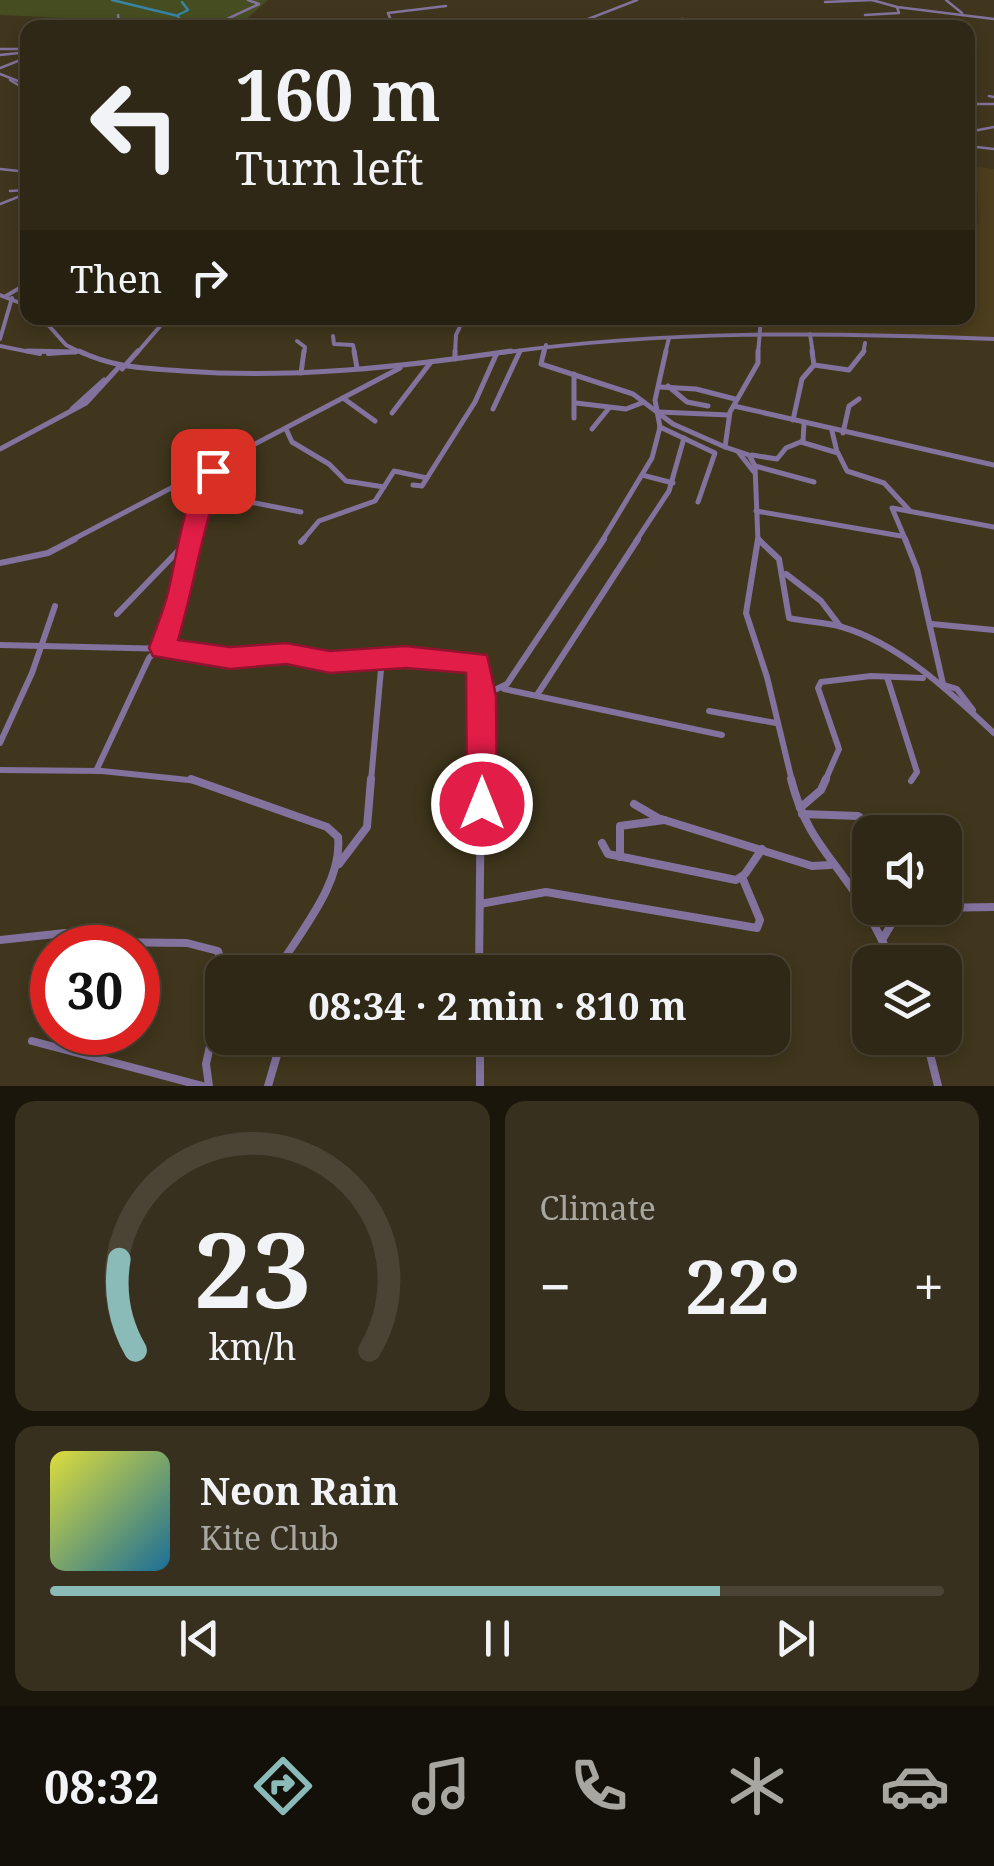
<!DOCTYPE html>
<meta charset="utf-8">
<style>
:root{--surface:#302816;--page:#38301f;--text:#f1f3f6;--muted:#a8a6a1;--line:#4b4435;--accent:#8bbbb9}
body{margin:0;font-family:"Noto Serif",serif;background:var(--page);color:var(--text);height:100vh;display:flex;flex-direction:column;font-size:38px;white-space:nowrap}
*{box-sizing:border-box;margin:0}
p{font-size:32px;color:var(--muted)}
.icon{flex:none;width:55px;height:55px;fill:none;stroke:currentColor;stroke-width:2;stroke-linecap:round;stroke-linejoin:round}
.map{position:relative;height:1086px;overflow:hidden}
.drawer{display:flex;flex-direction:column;gap:15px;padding:15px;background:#1a160c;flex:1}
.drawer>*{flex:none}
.top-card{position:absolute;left:20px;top:20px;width:955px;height:305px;border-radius:20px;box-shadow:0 5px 15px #0003,0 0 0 2px var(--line);background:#302816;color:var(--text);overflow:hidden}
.controls{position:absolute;left:852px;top:815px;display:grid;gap:20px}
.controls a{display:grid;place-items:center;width:110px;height:110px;border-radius:20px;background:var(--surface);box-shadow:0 5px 15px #0003,0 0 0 2px var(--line);font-size:50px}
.speed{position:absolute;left:30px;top:925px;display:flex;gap:20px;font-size:50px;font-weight:700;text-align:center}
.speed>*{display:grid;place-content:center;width:130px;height:130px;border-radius:50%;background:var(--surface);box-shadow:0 5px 15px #0003,0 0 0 2px var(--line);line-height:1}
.speed .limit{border:15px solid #d22;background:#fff;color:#111}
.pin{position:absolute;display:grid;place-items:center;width:85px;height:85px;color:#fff;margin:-42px;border-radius:20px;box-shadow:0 5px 15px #0006}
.me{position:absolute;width:110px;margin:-55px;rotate:0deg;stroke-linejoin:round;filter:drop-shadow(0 0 8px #0008)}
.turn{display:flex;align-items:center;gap:35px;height:210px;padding:0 50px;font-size:45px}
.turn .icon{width:130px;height:130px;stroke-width:2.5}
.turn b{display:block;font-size:70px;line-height:85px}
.then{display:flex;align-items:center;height:95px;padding:0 50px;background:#0003;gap:20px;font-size:38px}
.big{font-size:75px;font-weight:700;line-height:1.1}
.drawer .tile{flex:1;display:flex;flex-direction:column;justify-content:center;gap:15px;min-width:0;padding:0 35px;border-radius:20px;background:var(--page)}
.drawer .dial{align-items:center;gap:0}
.dial svg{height:260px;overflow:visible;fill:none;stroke:var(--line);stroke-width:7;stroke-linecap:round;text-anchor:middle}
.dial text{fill:var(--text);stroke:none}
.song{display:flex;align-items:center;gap:30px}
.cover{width:120px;height:120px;border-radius:15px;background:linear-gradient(135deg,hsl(60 70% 55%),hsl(200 70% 35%))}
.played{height:10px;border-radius:5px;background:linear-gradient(90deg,var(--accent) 75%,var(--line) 75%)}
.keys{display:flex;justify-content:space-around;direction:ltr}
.heat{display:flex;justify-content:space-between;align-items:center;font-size:55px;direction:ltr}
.drawer .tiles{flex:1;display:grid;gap:15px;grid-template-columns:1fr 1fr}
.tile:last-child{grid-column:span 2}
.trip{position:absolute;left:205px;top:955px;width:585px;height:100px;border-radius:20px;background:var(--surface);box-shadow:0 5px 15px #0003,0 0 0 2px var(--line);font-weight:700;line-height:100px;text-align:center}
.dock{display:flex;height:160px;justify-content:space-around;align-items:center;background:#131009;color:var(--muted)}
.dock .icon{width:70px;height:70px}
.dock .active{color:var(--accent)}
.dock b{font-size:45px;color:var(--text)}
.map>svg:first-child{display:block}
.built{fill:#4b3d1d}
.green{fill:#464d20}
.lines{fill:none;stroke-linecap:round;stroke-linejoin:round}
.stream{stroke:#3784a5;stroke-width:2.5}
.minor-far4{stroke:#82729d;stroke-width:2.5}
.minor-far3{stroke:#82729d;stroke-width:4}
.minor-far2{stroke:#82729d;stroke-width:5}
.minor-far1{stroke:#82729d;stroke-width:6}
.minor{stroke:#82729d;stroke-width:8}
.route{fill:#e11d48;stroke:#92132f;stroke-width:2.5}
</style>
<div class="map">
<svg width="994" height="1086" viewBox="0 0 994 1086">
<rect width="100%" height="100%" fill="#40361d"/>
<!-- built -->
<polygon class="built" points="976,166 994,169 994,338 763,334 762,324 767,318 968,318 968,224 979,224"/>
<!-- green -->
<polygon class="green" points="0,0 268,0 238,26 0,15"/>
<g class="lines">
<!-- stream -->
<g class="stream">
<polyline points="112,0 178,16 181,23"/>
<polyline points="178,15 188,10 182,2"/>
</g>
<!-- minor-far4 -->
<g class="minor-far4">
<polyline points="872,0 897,7 994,19"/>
<polyline points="946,0 962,13"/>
<polyline points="825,2 873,0"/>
<polyline points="118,15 119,22 136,28"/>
<polyline points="865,15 899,13 897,7"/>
<polyline points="682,19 721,25 718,28"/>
<polyline points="391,22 433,25"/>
<polyline points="88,28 117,19"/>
<polyline points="183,28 188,28"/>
<polyline points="208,28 259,4 248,0"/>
<polyline points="394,28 388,13 446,6"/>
<polyline points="565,28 637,0"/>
<polyline points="0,49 25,49"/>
<polyline points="0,55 28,52"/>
<polyline points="0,68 28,57"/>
<polyline points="0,74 28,85"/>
<polyline points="10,80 28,91"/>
<polyline points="989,96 994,97"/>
<polyline points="968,104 994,104"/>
<polyline points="968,132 994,127"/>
<polyline points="968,146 994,149"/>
<polyline points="0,169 28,172"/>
<polyline points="10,191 28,190"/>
<polyline points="0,204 28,193"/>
</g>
<!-- minor-far3 -->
<g class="minor-far3">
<polyline points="0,295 28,306"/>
<polyline points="6,296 28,283"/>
<polyline points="42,318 66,345 84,354"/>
<polyline points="728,318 728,323"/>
<polyline points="810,334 813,354"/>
<polyline points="333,336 334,344 353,345 355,354"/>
<polyline points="0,339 12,298"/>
<polyline points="297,341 305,347 304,354"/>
<polyline points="0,346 40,354"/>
<polyline points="48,354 76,352"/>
<polyline points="136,354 162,324"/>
<polyline points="455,354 456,335 464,318"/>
<path d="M494,354C660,330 826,332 994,339"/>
<polyline points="544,354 546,345"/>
<polyline points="665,354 669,338"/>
<polyline points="758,354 761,318"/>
<polyline points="863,354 865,343"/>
</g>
<!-- minor-far2 -->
<g class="minor-far2">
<polyline points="27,351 76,352"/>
<path d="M79,351C114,368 144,368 183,371C293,379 402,367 511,351"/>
<polyline points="354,351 357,368"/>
<polyline points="544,351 541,364 633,394 673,424 725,447"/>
<polyline points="758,351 758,363 730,412 725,447 749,455 755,466 758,541"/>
<polyline points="455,359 455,351"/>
<polyline points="814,365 849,370 864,351"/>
<polyline points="122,369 138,351"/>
<polyline points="301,373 304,351"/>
<polyline points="574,374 574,418"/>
<polyline points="668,386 687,402 708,406"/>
<polyline points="660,387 696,389 735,399"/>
<polyline points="343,398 375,421"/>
<polyline points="576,403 626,409 644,402"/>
<polyline points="734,406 994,465"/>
<polyline points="72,409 104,380"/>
<polyline points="493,409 520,351"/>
<polyline points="659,412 729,415"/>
<polyline points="392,413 431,362"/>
<polyline points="793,420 802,379 814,365 812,351"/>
<polyline points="660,427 715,453 698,502"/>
<polyline points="286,429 292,442 329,464 346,481 384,487"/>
<polyline points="592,429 609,408"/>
<polyline points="832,431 837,452"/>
<polyline points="843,433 849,406 859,399"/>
<polyline points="801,442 838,453 847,471 884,483 910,511"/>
<polyline points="0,449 86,403 118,368"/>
<polyline points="739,453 754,472"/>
<polyline points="752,455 777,459 786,448 803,441 804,424"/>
<polyline points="755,466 814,482"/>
<polyline points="642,475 673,483"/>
<polyline points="413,485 422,486 427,478"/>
<polyline points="204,493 301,512"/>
<polyline points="756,511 901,536"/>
<polyline points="70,541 400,368"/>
<polyline points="190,541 212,469"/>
<polyline points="302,541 319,521 375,501 394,471 427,478 475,402 496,355"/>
<polyline points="602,541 652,458 660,427 655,400 666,351"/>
<polyline points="636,541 669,491 684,438"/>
<polyline points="906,541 892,508 994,527"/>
</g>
<!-- minor-far1 -->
<g class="minor-far1">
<polyline points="758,539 746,613 767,677 792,781"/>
<polyline points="905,539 917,569 943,684"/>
<path d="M759,540L779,559L789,618C807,622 825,622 842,627C900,644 951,693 994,733"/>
<polyline points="301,542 304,539"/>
<polyline points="0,563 48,553 75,539"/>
<polyline points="786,574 821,601 840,626"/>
<polyline points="117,614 177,552 187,547"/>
<polyline points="932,624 994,630"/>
<polyline points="0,645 171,649 236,658 286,654 331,662 405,657 478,662 482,693"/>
<polyline points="887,677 917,772 911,781"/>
<polyline points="941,684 957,689 973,710"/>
<polyline points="504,689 722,735"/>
<polyline points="537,695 638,539"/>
<polyline points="709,711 776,723"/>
<polyline points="0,743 32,673 55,606"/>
<polyline points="0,770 102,771 198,781"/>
<polyline points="96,771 149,658 166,641 181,591 190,539"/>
<polyline points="371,781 382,658"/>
<polyline points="481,781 482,696 507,684 604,539"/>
<polyline points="825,781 839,749 818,688 821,682 871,676 923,678"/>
</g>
<!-- minor -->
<g class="minor">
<path d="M191,779L327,827L338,837C343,883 299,933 276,972"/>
<path d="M791,779C805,834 826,850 855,893C870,914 881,939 893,962"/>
<polyline points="634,804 658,818 812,866 830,865"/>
<polyline points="800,808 821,790 826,779"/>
<polyline points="802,814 858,816 881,832"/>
<polyline points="602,843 608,854 736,880 745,874 762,849"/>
<polyline points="620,857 620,826 664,820"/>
<polyline points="339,864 367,827 371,779"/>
<polyline points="854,889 870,896"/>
<polyline points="480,904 546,892 757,928 760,920 742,877"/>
<polyline points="928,908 994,907"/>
<polyline points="0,940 65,933 101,942 187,943 218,951 225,972"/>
<polyline points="882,940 901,908"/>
<polyline points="479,972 481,779"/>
<polyline points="480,1038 480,1086"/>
<polyline points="926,1038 938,1086"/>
<polyline points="32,1041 203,1086"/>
<polyline points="209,1086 206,1064 222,992"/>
<polyline points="268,1086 282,1038"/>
</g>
</g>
<!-- route -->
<path class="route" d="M213,464L224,471C202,526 195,583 178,640L230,647L286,643L330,651L406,646L487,655L496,696L497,804L492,814L482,819L471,814L467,804L466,673L406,668L330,673L286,664L230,669L153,656L149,648C156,628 165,608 169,588C176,562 187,472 213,464Z"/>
</svg>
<div class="controls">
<a><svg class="icon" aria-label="sound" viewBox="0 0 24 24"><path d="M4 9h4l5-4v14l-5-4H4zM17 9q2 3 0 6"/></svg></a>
<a><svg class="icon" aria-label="layers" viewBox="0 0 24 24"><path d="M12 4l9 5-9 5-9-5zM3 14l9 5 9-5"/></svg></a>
</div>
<div class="speed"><div class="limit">30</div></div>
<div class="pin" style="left:213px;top:471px;background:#d93025"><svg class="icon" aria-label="arrive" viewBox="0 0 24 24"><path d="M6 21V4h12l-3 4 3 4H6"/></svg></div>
<svg class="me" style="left:482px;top:804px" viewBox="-20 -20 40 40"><circle r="17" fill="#e11d48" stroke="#fff" stroke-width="3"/><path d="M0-11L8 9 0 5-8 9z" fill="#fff"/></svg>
<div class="trip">08:34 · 2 min · 810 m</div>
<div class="top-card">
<div class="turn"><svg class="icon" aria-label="left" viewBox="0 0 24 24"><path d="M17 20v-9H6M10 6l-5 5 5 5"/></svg><div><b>160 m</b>Turn left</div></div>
<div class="then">Then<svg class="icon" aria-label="right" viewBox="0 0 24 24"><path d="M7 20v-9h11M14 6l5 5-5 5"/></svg></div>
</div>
</div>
<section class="drawer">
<div class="tiles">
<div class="tile dial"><svg viewBox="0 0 100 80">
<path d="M14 69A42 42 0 1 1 86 69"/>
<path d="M14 69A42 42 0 0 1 9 41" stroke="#8bbbb9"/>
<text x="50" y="56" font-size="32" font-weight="700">23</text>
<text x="50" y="72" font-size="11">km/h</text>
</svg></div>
<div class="tile"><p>Climate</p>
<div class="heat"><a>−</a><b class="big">22°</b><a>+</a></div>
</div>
<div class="tile">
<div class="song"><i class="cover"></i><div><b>Neon Rain</b><p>Kite Club</p></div></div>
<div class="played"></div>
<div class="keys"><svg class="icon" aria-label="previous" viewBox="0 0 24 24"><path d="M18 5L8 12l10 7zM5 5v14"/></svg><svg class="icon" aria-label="pause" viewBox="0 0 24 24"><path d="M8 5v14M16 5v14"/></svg><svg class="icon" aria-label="next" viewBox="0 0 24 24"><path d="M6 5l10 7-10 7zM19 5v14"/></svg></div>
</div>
</div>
</section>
<nav class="dock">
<b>08:32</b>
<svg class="icon active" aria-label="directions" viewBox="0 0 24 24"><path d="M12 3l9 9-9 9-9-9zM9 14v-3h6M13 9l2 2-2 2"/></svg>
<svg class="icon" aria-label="music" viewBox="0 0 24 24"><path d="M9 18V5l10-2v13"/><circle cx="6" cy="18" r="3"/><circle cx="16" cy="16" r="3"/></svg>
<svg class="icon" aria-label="phone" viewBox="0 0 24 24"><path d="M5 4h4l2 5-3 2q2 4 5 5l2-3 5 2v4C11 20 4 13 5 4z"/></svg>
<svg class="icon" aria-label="climate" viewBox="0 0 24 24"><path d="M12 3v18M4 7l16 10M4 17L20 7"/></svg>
<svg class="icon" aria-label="car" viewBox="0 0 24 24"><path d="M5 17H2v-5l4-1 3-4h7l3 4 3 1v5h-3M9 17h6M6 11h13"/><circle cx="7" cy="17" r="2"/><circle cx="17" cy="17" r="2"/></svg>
</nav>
